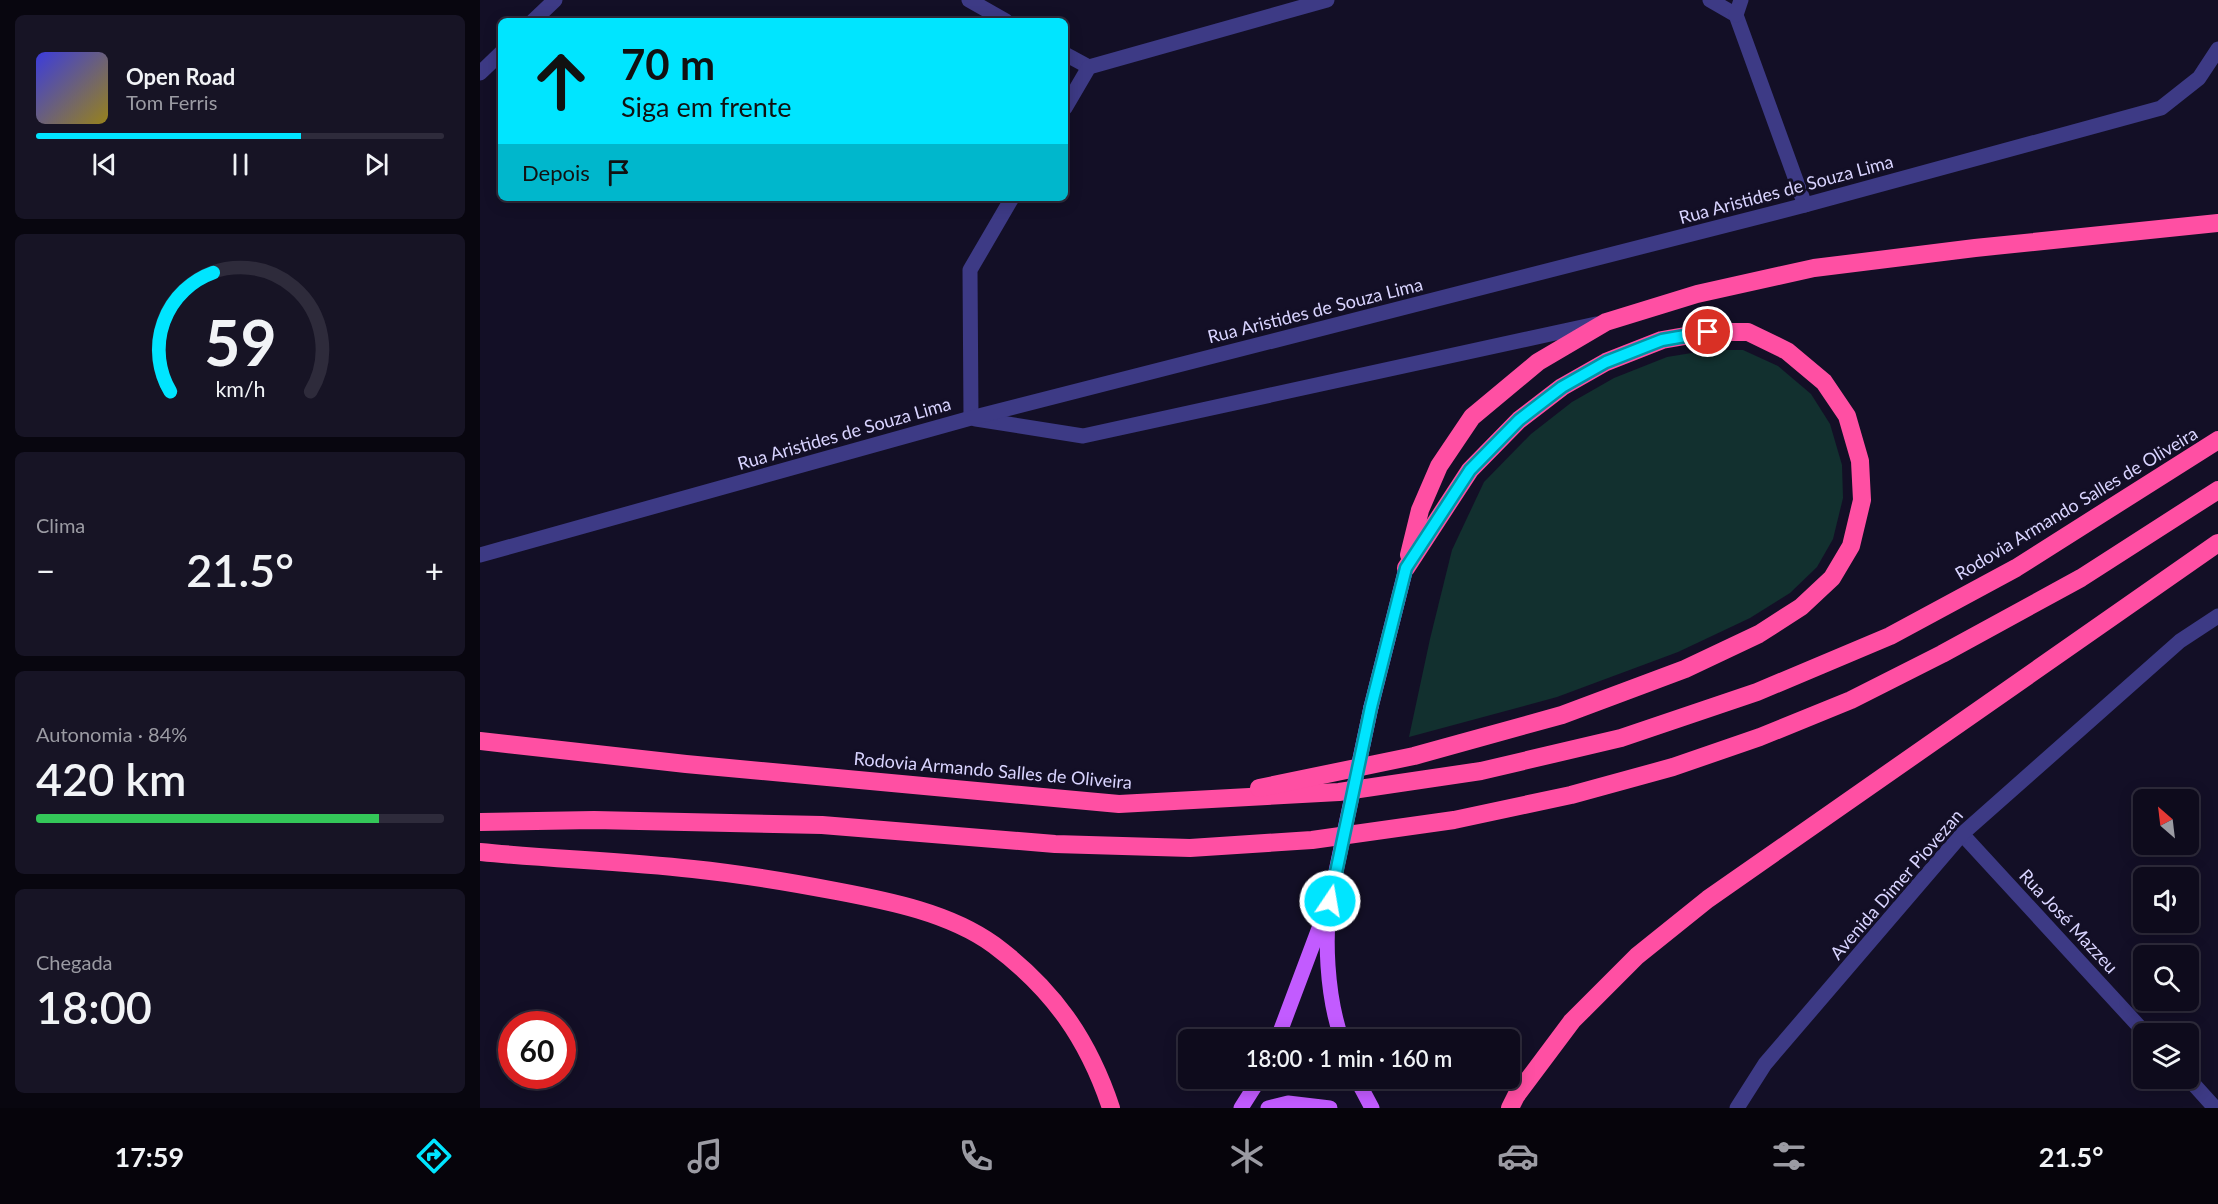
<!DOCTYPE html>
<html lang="pt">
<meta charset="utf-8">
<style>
:root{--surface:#0e0b1c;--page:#171425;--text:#f1f3f6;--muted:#9b9ba3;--line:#2e2b3b;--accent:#00e5ff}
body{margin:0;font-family:Lato,sans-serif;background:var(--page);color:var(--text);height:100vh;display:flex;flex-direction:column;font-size:22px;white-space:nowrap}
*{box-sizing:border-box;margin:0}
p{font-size:20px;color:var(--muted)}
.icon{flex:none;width:33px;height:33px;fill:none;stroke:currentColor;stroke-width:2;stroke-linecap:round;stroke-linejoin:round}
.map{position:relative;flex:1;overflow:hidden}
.drawer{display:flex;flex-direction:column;gap:15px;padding:15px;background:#08060f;width:480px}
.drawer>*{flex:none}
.guide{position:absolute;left:18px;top:18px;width:570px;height:183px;border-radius:9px;box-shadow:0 3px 15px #0003,0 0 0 2px var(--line);background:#00e5ff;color:#111;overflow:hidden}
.needle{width:39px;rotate:332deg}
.tools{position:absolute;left:1653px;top:789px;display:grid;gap:12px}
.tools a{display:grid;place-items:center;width:66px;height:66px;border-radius:9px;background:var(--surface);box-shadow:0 3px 15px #0003,0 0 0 2px var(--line);font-size:30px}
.speed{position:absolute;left:18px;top:1011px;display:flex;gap:12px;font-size:30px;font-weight:700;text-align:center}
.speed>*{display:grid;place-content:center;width:78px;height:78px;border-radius:50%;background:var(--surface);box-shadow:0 3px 15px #0003,0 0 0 2px var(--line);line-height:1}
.speed .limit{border:9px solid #d22;background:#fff;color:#111}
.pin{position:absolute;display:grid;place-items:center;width:51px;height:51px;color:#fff;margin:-26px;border:3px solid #fff;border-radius:50%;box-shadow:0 2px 6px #0007}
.me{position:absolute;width:66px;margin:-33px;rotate:12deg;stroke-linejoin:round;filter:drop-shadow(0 0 4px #0008)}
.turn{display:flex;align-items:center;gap:21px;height:126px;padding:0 24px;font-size:27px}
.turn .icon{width:78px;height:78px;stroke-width:2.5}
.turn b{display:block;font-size:42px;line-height:51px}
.then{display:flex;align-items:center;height:57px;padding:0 24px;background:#0003;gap:12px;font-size:22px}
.big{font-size:45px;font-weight:600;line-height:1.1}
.drawer .card{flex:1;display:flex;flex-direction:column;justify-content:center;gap:9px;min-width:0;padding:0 21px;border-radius:9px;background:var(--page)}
.drawer .dial{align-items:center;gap:0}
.dial svg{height:156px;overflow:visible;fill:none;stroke:var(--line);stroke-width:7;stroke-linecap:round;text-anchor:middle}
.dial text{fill:var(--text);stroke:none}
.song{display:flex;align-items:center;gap:18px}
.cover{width:72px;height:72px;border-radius:9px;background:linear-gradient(135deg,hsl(240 70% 55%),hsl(50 70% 35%))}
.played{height:6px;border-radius:3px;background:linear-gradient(90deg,var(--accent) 65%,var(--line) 65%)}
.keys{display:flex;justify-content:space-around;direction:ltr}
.heat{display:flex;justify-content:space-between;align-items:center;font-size:33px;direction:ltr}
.charge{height:9px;border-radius:4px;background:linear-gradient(90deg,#34c759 84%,var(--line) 0)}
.trip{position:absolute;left:698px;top:1029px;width:342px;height:60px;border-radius:9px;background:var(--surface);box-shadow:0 3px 15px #0003,0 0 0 2px var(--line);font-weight:600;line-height:60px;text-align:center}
.menu{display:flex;height:96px;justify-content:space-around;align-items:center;background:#06040b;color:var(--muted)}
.menu .icon{width:42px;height:42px}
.menu .on{color:var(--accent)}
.menu b{font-size:27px;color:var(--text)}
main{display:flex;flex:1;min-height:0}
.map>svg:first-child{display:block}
.green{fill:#12302f}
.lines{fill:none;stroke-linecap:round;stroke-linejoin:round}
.minor{stroke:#3d3a85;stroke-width:15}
.major{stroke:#c25bff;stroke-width:15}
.highway{stroke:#ff4fa3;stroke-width:18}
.major-bridge{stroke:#c25bff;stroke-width:15}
.route-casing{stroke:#0095a6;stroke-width:15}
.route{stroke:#00e5ff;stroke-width:10}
.labels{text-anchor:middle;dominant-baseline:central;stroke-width:6;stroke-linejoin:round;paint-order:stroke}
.street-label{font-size:18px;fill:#d9d4ff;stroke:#130f26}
</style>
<main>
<section class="drawer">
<div class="card">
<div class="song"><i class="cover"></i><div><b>Open Road</b><p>Tom Ferris</p></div></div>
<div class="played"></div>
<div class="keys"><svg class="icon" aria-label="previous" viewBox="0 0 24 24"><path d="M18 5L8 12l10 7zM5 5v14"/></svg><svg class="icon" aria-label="pause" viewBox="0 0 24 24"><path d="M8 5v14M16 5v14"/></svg><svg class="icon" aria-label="next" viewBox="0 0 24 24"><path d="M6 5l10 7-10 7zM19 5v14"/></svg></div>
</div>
<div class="card dial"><svg viewBox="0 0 100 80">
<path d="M14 69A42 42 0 1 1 86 69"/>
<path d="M14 69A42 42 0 0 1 36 8" stroke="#00e5ff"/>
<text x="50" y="56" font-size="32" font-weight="700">59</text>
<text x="50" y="72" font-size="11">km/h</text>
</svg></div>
<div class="card"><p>Clima</p>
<div class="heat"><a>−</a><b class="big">21.5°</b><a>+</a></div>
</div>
<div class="card"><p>Autonomia · 84%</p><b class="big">420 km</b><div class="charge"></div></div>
<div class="card"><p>Chegada</p><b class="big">18:00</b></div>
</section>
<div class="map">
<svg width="1738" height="1108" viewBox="0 0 1738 1108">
<rect width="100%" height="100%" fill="#130f26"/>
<!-- green -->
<polygon class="green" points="1230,350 1263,350 1298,366 1331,394 1350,424 1362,465 1363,498 1353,539 1337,567 1310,593 1270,618 1198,652 1077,697 929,737 950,639 972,550 1004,482 1051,434 1092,402 1134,378 1187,357"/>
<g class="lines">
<!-- minor -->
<g class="minor">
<polyline points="489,0 526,21"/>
<polyline points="1230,0 1256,15 1325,205"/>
<polyline points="1256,15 1261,0"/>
<polyline points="53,21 75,0"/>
<polyline points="585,54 609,67"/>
<polyline points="0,73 21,53"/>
<polyline points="585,108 609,67 847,0"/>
<polyline points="491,418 490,270 532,198"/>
<polyline points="496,419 603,436 1116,324"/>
<polyline points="0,555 491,418 1325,205 1681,108 1719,78 1738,49"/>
<polyline points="1482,834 1666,1034"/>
<polyline points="1708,1078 1735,1108"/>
<polyline points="1257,1108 1285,1064 1482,834 1700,641 1738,616"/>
</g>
<!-- major -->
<g class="major">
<polyline points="891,707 926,568"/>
<path d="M852,890C843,935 847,997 862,1040"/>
<polyline points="797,1040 844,915"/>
<polyline points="876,1078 892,1108"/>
<polyline points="761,1108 780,1078"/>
<polyline points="788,1108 808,1103 850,1108"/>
</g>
<!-- highway -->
<g class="highway">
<polyline points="929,555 940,510 959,466 992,417 1058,362 1126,322 1217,294 1334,268 1495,248 1738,223"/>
<polyline points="0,741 206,764 639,804 859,792 1001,771 1141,738 1277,692 1410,636 1536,568 1738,440"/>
<polyline points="779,788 934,756 1082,715 1205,669 1279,634 1321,607 1352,578 1371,546 1382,500 1380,461 1367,416 1344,382 1307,351 1268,332 1228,332 1182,340 1126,362 1082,387 1039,420 990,470 926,568"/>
<polyline points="0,822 114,820 342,825 575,844 710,848 832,840 974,820 1091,795 1193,767 1280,737 1371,700 1462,654 1601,578 1738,490"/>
<path d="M0,852C71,859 142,861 213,869C261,874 309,882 356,891C409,901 470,913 514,945C573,989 608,1039 631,1108"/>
<polyline points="1030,1108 1036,1096 1092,1021 1157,956 1228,899 1738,543"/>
</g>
<!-- major-bridge -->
<polyline class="major-bridge" points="852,890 891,707"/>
</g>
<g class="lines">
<defs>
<polyline id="route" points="850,901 891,707 926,568 990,470 1039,420 1082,387 1126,362 1182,340 1228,332"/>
</defs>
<!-- route casing -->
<use href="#route" class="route-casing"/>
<!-- route -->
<use href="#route" class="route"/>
</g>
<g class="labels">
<!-- street labels -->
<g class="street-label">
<text transform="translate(1306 189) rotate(-15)">Rua Aristides de Souza Lima</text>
<text transform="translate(835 310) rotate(-14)">Rua Aristides de Souza Lima</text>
<text transform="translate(364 433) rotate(-16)">Rua Aristides de Souza Lima</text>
<text transform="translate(1596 503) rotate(-31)">Rodovia Armando Salles de Oliveira</text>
<text transform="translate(513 770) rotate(5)">Rodovia Armando Salles de Oliveira</text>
<text transform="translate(1416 884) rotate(-49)">Avenida Dimer Piovezan</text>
<text transform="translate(1589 921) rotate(47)">Rua José Mazzeu</text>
</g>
</g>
</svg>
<div class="tools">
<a><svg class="needle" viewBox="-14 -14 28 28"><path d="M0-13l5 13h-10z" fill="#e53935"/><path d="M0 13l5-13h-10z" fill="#9b9ba3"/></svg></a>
<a><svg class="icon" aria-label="sound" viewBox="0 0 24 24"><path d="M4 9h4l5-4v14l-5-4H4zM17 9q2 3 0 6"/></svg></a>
<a><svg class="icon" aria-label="search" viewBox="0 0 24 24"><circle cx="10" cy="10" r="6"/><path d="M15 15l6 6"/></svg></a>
<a><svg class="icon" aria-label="layers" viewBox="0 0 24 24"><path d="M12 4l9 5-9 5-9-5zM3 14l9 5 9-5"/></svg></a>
</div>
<div class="speed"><div class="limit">60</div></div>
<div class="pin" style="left:1228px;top:332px;background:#d93025"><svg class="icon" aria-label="arrive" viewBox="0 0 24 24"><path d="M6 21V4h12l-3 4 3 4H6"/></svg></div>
<svg class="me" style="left:850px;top:901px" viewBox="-20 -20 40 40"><circle r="17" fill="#00e5ff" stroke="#fff" stroke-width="3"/><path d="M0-11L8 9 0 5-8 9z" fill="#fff"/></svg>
<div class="trip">18:00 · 1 min · 160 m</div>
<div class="guide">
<div class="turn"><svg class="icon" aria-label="ahead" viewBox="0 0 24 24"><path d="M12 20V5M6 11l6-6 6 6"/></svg><div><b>70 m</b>Siga em frente</div></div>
<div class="then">Depois<svg class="icon" aria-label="arrive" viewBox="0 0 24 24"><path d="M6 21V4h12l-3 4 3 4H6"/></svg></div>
</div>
</div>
</main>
<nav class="menu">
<b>17:59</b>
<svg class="icon on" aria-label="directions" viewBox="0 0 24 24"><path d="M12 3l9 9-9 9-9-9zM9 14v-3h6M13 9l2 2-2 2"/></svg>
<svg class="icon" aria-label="music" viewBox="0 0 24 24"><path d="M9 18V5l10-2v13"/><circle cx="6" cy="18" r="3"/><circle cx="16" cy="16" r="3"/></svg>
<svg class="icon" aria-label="phone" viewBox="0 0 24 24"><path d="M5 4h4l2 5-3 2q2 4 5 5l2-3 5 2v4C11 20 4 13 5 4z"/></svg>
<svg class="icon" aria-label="climate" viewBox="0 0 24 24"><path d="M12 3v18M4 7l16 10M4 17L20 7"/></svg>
<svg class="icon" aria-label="car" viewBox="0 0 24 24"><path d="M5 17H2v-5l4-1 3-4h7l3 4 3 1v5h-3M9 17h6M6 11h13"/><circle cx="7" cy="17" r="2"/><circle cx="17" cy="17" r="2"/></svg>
<svg class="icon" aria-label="filters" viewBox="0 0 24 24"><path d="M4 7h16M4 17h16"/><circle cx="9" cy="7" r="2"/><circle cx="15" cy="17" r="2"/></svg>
<b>21.5°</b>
</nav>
